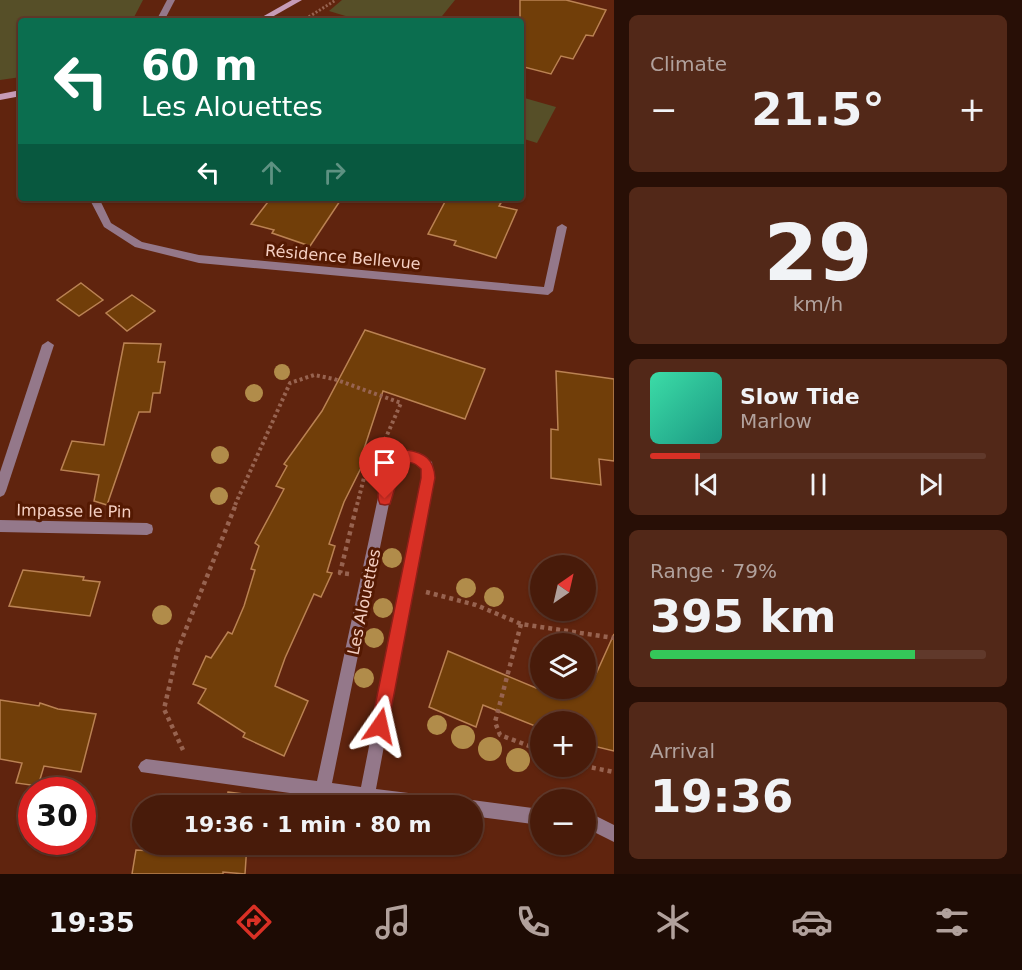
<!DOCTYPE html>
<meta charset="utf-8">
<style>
:root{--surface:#481b0a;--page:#522818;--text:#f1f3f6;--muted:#b1a19c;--line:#60392b;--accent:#d93025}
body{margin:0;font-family:"DejaVu Sans",sans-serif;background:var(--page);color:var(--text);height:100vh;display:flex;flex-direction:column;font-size:22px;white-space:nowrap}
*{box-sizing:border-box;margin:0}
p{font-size:20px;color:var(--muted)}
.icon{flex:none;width:33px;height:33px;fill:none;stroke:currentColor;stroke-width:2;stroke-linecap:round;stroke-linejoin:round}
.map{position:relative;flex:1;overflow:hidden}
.panel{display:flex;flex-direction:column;gap:15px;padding:15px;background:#280f06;width:408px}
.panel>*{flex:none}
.hud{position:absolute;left:18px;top:18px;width:506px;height:183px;border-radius:6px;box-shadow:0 2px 4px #0004,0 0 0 2px var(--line);background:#0b6e4f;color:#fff;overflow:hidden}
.needle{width:39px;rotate:34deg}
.controls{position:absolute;left:530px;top:555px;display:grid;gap:12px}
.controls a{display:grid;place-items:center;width:66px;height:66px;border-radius:50%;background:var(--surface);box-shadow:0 2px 4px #0004,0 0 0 2px var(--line);font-size:30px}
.speed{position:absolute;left:18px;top:777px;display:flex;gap:12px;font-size:30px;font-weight:700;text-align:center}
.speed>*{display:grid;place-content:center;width:78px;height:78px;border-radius:50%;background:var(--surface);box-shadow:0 2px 4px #0004,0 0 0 2px var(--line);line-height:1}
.speed .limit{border:9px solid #d22;background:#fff;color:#111}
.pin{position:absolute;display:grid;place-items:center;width:51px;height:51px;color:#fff;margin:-62px -26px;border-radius:50% 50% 50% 0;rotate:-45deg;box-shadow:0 0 6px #0007}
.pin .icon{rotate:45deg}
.me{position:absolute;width:66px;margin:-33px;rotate:11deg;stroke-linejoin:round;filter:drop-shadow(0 0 4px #0008)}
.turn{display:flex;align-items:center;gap:21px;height:126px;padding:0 24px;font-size:27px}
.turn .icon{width:78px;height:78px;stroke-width:2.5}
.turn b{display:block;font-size:42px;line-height:51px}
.lanes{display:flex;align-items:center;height:57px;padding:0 24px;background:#0003;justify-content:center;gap:30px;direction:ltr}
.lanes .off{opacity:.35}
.big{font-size:45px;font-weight:700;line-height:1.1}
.panel .card{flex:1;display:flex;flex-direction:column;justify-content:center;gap:9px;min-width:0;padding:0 21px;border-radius:9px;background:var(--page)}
.panel .dial{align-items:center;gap:0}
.dial b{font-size:78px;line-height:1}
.song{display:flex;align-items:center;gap:18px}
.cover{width:72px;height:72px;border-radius:9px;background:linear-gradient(135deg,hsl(160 70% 55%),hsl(170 70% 35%))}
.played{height:6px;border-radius:3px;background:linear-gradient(90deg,var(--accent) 15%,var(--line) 15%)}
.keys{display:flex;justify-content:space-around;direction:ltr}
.heat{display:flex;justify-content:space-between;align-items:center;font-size:33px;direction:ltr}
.charge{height:9px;border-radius:4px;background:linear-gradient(90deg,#34c759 79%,var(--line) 0)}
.trip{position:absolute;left:132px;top:795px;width:351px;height:60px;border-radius:30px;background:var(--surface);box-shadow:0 2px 4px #0004,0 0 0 2px var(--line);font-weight:700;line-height:60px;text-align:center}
.tabs{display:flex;height:96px;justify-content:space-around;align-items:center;background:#1d0b04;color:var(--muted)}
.tabs .icon{width:42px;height:42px}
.tabs .active{color:var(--accent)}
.tabs b{font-size:27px;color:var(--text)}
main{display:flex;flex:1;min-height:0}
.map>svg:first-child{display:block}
.green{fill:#564f28}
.building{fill:#713e09;stroke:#ba8253;stroke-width:1.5}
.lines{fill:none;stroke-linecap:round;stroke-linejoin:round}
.path-far2{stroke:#976350;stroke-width:3;stroke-dasharray:2 2;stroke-linecap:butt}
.path-far1{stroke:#976350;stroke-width:4;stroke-dasharray:3 3;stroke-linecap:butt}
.path{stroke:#976350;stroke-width:4.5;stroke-dasharray:4 4;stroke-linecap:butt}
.street{fill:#94788a;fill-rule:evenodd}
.secondary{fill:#c69bb7;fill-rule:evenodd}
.tree{fill:#b18c4a}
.route{fill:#d93025;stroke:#8d1f18;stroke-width:1.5}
.labels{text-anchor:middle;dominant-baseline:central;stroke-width:6;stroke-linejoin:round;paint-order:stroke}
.street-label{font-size:16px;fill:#f5cfc2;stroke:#541902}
</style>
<main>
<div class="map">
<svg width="614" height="874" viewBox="0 0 614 874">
<rect width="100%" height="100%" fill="#60240e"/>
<!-- green -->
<g class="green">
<polygon points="0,0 143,0 132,21 21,21 21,77 0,80"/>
<polygon points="342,0 455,0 438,21 362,21 329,11"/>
<polygon points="521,97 556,107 537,143 521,138"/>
</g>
<!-- building -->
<g class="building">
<polygon points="520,0 566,0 606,10 593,36 586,35 573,59 561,56 551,74 520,66"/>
<polygon points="271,198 342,198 310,246 272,233 274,230 251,224"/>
<polygon points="447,198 484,198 501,203 499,206 517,210 496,258 454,245 456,241 428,234"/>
<polygon points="81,283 103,300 79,316 57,300"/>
<polygon points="132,295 155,311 127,331 106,313"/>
<polygon points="365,330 485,369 465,419 383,391 361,458 365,460 344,502 329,544 335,546 327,572 332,573 321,597 314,594 285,658 275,686 308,701 284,756 243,737 245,733 198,703 206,689 193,684 206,656 211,658 228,632 232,634 244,606 255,570 251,569 259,546 255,543 284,489 276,486 287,466 284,464 322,411"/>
<polygon points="124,343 161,344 158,362 165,362 160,393 153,393 150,412 139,412 107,505 94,501 99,475 61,470 72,441 104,445"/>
<polygon points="556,371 614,379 614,461 599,459 601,485 551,478 551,429 558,430"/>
<polygon points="23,570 84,577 83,580 100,582 90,616 9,606"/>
<polygon points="614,634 614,751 585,744 585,722 540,722 540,728 483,705 476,727 429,707 448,651 536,688 585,688 585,669 596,674"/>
<polygon points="0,700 39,706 40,703 58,709 96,714 81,772 44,766 38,786 16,783 22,763 0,759"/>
<polygon points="228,792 251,795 250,806 226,806"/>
<polygon points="218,844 247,844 245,874 223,872 223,874 132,874 136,850 217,855"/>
</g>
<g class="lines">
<!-- path-far2 -->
<polyline class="path-far2" points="302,21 336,0"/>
<!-- path-far1 -->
<g class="path-far1">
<polyline points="235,505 290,383 314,375 334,379 401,403 380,451"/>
<polyline points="357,505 366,470 373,462"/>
</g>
<!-- path -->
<g class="path">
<polyline points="349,574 340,573 357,504"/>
<polyline points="426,592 476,605 521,624 614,638"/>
<polyline points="521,624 495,722 500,735 540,750"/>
<polyline points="183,750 164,709 178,649 236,504"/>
<polyline points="584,766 614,772"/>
</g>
<!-- street -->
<g class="street">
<polygon points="167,0 175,0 164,21 156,21"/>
<polygon points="89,198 99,198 111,223 142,242 199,255 544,287 557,227 562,224 567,227 553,291 548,295 199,263 135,247 104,227"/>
<polygon points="48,341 54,345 6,491 4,495 0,497 0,472 42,345"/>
<path d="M409,451L419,453L432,462L434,478L376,789L449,798L455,800L457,806H383L141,772L138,767L141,762L146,759L317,781L382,479L395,457ZM408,461L413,462L422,468V478L361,787L332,783L394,479L400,469Z"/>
<polygon points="0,520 147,523 152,525 153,529 152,533 147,535 0,532"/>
<polygon points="472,800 540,809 540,825 472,816 472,806 465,806 466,802"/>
<polygon points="585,814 594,815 614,825 614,842 592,831 585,830"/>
</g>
<!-- secondary -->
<g class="secondary">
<polygon points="292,0 302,0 265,21 255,21"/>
<polygon points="21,90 21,96 0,100 0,94"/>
</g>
</g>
<!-- trees -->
<g class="tree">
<circle cx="282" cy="372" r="8"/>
<circle cx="254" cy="393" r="9"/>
<circle cx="220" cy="455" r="9"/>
<circle cx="219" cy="496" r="9"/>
<circle cx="392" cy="558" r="10"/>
<circle cx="466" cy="588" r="10"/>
<circle cx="494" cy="597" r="10"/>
<circle cx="383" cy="608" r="10"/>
<circle cx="162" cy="615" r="10"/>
<circle cx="374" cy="638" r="10"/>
<circle cx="364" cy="678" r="10"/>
<circle cx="437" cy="725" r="10"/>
<circle cx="463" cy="737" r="12"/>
<circle cx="490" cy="749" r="12"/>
<circle cx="518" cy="760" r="12"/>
</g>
<!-- route -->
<path class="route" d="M407,450C425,453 434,459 435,478L388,726L386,732L380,735L374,732L371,726L421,478V469C414,462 410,461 402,465L390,504L385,505L380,504C373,490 386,469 392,457Z"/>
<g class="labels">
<!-- street labels -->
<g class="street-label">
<text transform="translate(343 257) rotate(5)">Résidence Bellevue</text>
<text transform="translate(74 511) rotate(1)">Impasse le Pin</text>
<text transform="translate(364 602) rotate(-78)">Les Alouettes</text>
</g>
</g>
</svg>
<div class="controls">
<a><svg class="needle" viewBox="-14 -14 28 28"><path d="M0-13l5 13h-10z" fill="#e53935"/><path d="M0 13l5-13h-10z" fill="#b1a19c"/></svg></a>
<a><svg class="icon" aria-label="layers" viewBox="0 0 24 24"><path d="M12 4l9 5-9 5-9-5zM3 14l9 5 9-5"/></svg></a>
<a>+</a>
<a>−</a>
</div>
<div class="speed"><div class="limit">30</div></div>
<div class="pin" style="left:385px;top:499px;background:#d93025"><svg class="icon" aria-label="arrive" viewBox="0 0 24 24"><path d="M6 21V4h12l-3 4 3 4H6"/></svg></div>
<svg class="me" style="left:380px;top:726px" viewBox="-20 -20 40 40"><path d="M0-17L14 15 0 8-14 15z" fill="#d93025" stroke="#fff" stroke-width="4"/></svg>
<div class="trip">19:36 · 1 min · 80 m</div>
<div class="hud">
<div class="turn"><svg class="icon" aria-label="left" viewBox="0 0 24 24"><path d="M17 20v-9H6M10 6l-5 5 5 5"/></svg><div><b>60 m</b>Les Alouettes</div></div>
<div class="lanes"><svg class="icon" aria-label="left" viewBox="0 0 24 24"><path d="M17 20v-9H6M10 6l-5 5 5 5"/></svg><svg class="icon off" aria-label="ahead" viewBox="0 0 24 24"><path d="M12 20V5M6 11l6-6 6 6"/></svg><svg class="icon off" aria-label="right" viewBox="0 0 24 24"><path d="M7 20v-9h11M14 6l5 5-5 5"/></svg></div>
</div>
</div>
<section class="panel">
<div class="card"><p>Climate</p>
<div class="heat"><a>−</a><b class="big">21.5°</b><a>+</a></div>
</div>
<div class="card dial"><b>29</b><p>km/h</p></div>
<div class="card">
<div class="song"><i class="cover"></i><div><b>Slow Tide</b><p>Marlow</p></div></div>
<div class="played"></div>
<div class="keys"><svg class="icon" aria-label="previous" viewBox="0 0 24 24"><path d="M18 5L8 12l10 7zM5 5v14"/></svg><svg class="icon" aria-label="pause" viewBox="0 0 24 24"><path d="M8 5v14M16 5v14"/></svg><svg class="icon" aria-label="next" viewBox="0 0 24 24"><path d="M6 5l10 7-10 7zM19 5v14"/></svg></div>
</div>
<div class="card"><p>Range · 79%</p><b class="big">395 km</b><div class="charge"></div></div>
<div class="card"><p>Arrival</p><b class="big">19:36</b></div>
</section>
</main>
<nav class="tabs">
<b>19:35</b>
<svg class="icon active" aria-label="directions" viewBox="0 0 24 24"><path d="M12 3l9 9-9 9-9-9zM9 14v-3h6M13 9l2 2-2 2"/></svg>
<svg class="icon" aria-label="music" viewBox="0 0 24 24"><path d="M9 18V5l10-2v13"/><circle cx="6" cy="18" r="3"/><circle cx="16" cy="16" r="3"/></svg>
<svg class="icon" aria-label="phone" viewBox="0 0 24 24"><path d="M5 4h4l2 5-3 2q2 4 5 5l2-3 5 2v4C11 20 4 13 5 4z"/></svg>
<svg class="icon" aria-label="climate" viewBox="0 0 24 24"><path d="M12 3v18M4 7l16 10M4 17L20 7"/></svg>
<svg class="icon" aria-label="car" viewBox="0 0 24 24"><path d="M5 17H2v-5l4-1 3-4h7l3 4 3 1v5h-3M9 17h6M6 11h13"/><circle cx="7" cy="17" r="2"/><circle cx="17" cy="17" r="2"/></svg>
<svg class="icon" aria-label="filters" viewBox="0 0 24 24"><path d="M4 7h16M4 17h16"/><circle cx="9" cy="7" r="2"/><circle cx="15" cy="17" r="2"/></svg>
</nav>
